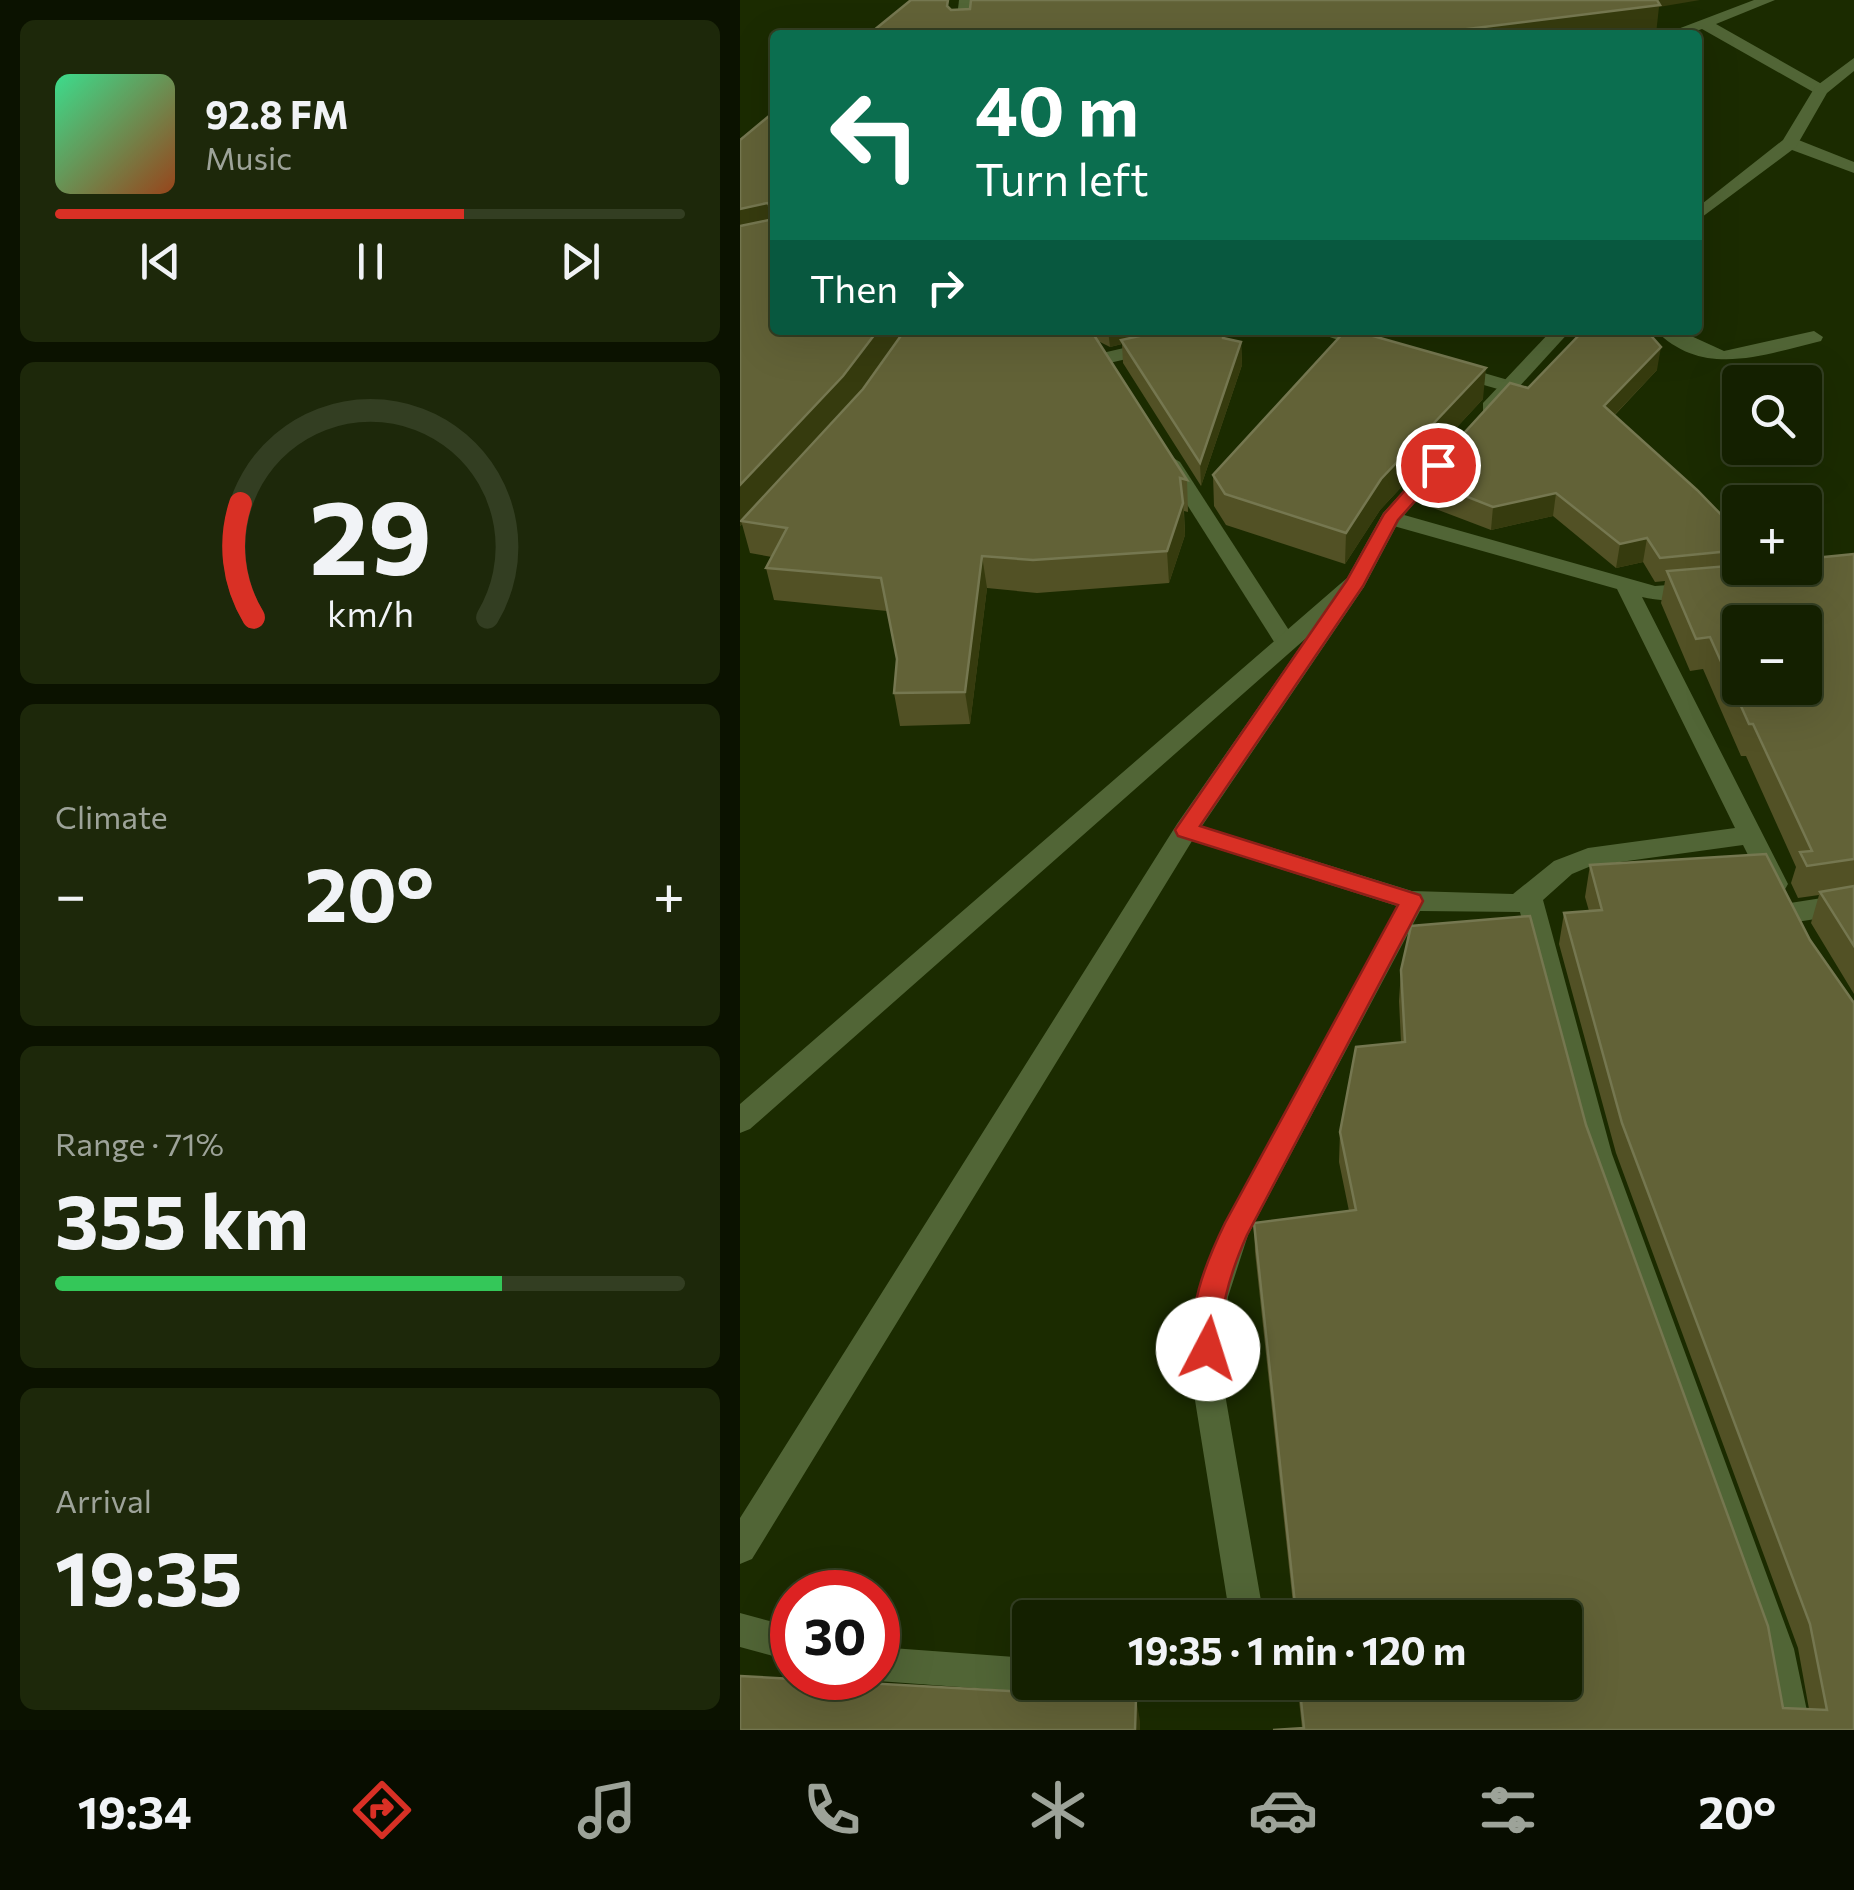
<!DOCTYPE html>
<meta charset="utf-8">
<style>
:root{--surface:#142000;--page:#1d280a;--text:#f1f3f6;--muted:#9da399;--line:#333e22;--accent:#d93025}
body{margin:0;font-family:Commissioner,sans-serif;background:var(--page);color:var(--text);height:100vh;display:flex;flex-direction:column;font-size:38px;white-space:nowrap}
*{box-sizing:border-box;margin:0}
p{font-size:32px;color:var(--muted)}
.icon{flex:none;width:55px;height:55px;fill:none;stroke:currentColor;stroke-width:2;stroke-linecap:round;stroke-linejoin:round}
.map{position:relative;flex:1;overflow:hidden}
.panel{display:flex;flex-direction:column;gap:20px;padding:20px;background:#0b1200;width:740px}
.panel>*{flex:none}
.hud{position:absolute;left:30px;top:30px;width:932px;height:305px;border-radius:10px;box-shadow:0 10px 40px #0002,0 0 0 2px var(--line);background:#0b6e4f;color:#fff;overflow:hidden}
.buttons{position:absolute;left:982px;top:365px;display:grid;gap:20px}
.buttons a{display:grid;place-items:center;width:100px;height:100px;border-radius:10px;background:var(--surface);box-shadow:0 10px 40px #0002,0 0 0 2px var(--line);font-size:50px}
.speed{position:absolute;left:30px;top:1570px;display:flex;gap:20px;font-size:50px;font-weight:700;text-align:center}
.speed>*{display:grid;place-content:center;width:130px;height:130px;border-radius:50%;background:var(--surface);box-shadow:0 10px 40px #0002,0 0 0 2px var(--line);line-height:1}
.speed .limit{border:15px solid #d22;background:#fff;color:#111}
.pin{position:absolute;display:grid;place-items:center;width:85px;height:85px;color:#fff;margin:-42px;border:5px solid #fff;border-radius:50%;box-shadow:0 2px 10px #0007}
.me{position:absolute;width:110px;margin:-55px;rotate:5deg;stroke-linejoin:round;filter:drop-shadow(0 0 8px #0008)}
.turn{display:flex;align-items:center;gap:35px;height:210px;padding:0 40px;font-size:45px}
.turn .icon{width:130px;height:130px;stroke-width:2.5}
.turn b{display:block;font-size:70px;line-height:85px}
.then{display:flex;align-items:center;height:95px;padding:0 40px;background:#0003;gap:20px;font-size:38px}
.big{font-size:75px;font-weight:700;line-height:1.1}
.panel .card{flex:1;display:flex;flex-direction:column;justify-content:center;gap:15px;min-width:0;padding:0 35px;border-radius:15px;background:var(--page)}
.panel .dial{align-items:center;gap:0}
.dial svg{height:260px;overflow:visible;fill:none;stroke:var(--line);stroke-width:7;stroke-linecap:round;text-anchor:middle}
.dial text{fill:var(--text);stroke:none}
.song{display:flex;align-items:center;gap:30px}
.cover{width:120px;height:120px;border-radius:15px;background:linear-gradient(135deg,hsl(150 70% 55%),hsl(20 70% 35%))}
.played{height:10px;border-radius:5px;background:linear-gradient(90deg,var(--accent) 65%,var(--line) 65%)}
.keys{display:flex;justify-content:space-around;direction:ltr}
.heat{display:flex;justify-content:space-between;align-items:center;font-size:55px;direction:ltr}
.charge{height:15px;border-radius:8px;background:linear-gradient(90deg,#34c759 71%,var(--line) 0)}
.trip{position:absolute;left:272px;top:1600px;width:570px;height:100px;border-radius:10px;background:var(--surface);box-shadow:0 10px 40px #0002,0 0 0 2px var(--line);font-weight:700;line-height:100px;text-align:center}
.menu{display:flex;height:160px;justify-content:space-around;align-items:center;background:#080d00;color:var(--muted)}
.menu .icon{width:70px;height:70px}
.menu .active{color:var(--accent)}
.menu b{font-size:45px;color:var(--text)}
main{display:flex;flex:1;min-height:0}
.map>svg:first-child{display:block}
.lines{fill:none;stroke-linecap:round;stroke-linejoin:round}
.service{fill:#516536;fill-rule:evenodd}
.minor{fill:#516536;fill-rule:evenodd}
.tertiary{fill:#516536;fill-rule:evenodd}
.wall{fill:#525125}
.shaded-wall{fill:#363b0e}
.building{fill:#626237;stroke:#757750;stroke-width:2.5;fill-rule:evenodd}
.route{fill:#d93025;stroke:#8d1f18;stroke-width:2.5}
</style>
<main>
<section class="panel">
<div class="card">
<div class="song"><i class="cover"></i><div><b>92.8 FM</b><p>Music</p></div></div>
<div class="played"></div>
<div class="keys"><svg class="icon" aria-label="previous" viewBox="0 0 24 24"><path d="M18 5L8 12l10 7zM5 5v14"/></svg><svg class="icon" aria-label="pause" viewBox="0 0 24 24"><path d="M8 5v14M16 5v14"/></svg><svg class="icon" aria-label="next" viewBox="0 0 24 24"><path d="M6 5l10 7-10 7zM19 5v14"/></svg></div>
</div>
<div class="card dial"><svg viewBox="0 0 100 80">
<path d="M14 69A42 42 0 1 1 86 69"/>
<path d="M14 69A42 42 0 0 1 10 34" stroke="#d93025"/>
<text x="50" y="56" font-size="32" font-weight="700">29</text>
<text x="50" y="72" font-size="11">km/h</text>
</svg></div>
<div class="card"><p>Climate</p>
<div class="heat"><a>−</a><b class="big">20°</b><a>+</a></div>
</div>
<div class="card"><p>Range · 71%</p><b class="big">355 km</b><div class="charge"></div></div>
<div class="card"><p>Arrival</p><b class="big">19:35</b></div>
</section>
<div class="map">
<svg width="1114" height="1730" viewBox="0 0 1114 1730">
<rect width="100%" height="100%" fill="#1b2b00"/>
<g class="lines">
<!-- service -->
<g class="service">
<polygon points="570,330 599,330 641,346 632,352"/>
<polygon points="414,341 423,347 421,351 365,364 355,358 358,354"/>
<polygon points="713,364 775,382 778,386 768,392 706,374 703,370"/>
<polygon points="430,456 440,462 554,638 557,643 554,648 538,648 420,462"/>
</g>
<!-- minor -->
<g class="minor">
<polygon points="219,0 233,0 231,35 215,35"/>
<polygon points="1014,0 1035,0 976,24 1087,87 1087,93 1075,93 962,29 945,35 922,35"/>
<polygon points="1044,139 1056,139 1114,162 1114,173 1044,147"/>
<path d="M915,330H938L984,351L1074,331L1083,337L1081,341C1022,355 964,379 915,330Z"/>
<path d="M650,511L915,586L955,583L966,590C952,602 921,602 902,597L1048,884L1044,891H1026L1003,845L851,866L832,874L803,900L872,1154L1054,1649L1071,1730H1035L1020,1649L844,1154L780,912L680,911L508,1235L488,1297L483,1357L485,1394L524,1618H490L454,1394L455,1308L476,1242L657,906L452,841L12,1559L0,1564V1518L437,824L605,582H621L624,587L462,826L672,891L773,894L814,861L848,848L995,828L877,589L643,523L640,518Z"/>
<polygon points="1114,893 1114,913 1050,923 1041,920 1037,913 1041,906 1050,903"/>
<polygon points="0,1613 52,1627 52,1661 0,1647"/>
<polygon points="138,1647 290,1658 290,1682 304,1682 290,1692 138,1681 129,1678 138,1678"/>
<path d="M381,1682H489L484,1694C459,1704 411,1704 386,1694Z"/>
</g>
<!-- tertiary -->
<g class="tertiary">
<polygon points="1114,58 1114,71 1087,93 1056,147 958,220 958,207 1043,140 1075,87"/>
<polygon points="812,330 831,330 757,411 743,411 743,403"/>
<polygon points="703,453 713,459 659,521 624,587 10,1129 0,1133 0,1104 607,578 643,513 696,455"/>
</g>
</g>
<!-- wall -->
<g class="wall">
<polygon points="35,111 35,330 483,330 484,338 501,342 502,365 461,486 383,363 382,344 370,347 358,341 447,480 448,512 444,511 445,535 429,583 297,593 247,588 230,724 160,726 154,693 157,659 147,611 34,600 26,568 32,557 10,553 2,524 0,526 0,139"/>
<polygon points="917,370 874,416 1000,534 1000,568 1114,554 1114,994 1071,923 1079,895 1058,898 1051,883 1056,867 1006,756 1001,756 963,669 950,671 921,603 925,581 915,582 903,562 876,568 813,516 751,530 680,503 682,479 788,388"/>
<polygon points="743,399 640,510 605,564 486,525 474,506 473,475"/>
<polygon points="850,865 1070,940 1112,1002 1114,1730 562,1728 557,1682 825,1682 825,1618 551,1618 553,1604 515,1252 514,1223 609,1211 599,1162 600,1132 661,1042 659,1001 661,970 846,1125 1043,1708 1069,1709 1058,1648 876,1153 819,944 824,913 849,911 845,897"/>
</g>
<!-- shaded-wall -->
<g class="shaded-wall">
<polygon points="903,0 960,0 919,7 916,34 908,35 695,35"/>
<polygon points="27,203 34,233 0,242 0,209"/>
<polygon points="138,330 167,330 109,408 1,521 2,524 0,526 0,485"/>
<polygon points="368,330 446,330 381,340 382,344 370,347"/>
<polygon points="501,342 502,365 461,486 460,463"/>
<polygon points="921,347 917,370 860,430 864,406"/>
<polygon points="746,368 743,399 640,510 605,564 606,533 641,479"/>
<polygon points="816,493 813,516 751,530 753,507"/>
<polygon points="443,503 445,535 429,583 427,551"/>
<polygon points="907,538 903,562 876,568 880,544"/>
<polygon points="242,556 247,588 230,724 225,692"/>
<polygon points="396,1698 400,1721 400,1730 395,1730"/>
</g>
<!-- building -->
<g class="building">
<polygon points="171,0 208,0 207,6 211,10 230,9 231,0 917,0 920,5 679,35 128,35"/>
<polygon points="35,111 35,330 138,330 103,376 0,485 0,226 29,220 32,206 27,203 0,209 0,140"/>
<polygon points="165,330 348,330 352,332 447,480 440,478 443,503 427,551 293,560 242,556 225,692 154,693 157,659 141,578 26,568 47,528 1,521 123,389"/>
<polygon points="427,330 483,330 483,338 501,342 460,463 381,340"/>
<polygon points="606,330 612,330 746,368 641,479 606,533 485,494 473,475"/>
<polygon points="844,330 906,330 921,347 864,406 957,490 1000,534 1000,550 920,558 907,538 880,544 816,493 753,507 682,479 770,383 788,388"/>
<path d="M1114,554V859L1067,866L1060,852L1072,851L1013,724H1009L970,637L956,639L927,571L1000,565V568H1065V559ZM1000,622H1065V688H1000Z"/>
<polygon points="1026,854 1070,940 1114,1003 1114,1730 533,1730 564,1728 559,1682 825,1682 825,1618 553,1618 551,1604 555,1604 514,1223 616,1210 600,1132 616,1047 665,1042 661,970 671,926 790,916 846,1125 1028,1626 1043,1708 1087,1710 1070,1624 882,1123 824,913 862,910 850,865"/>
<polygon points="1114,886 1114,946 1080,892"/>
<polygon points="0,1676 396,1698 395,1730 0,1730"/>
</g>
<!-- route -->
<path class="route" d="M698,460L707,465L658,520L623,586L460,826L680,895L683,901L507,1235C495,1262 485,1289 482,1319C481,1333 484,1345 478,1358L468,1362L459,1358C441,1319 468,1258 485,1223L658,905L438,836L435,830L607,580L644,514L691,461Z"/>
</svg>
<div class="buttons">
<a><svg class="icon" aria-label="search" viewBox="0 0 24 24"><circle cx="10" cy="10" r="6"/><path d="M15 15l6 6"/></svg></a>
<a>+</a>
<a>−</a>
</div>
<div class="speed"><div class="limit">30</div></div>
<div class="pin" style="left:698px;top:465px;background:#d93025"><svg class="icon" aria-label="arrive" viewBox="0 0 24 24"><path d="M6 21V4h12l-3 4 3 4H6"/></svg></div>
<svg class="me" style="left:468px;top:1349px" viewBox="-20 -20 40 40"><circle r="19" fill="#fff"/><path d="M0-13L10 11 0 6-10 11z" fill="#d93025"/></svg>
<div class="trip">19:35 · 1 min · 120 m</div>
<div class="hud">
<div class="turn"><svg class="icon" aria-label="left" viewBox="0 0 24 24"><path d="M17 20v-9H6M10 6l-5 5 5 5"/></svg><div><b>40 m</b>Turn left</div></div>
<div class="then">Then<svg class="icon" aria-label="right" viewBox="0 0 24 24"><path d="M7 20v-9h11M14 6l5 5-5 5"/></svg></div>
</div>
</div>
</main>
<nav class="menu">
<b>19:34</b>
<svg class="icon active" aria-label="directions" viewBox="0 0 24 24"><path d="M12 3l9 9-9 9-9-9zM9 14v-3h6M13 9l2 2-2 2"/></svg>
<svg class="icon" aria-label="music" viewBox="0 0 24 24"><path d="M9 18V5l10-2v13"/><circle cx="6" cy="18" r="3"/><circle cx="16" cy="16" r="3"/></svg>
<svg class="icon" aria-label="phone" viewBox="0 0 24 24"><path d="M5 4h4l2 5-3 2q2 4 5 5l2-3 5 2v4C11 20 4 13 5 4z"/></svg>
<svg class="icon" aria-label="climate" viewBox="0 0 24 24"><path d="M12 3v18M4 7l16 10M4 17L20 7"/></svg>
<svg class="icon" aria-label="car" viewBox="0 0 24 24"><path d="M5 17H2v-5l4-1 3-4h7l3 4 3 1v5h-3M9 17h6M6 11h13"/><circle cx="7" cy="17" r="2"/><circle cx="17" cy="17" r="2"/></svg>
<svg class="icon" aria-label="filters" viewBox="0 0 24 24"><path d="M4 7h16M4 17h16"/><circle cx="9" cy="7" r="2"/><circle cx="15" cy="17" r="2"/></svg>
<b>20°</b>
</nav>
